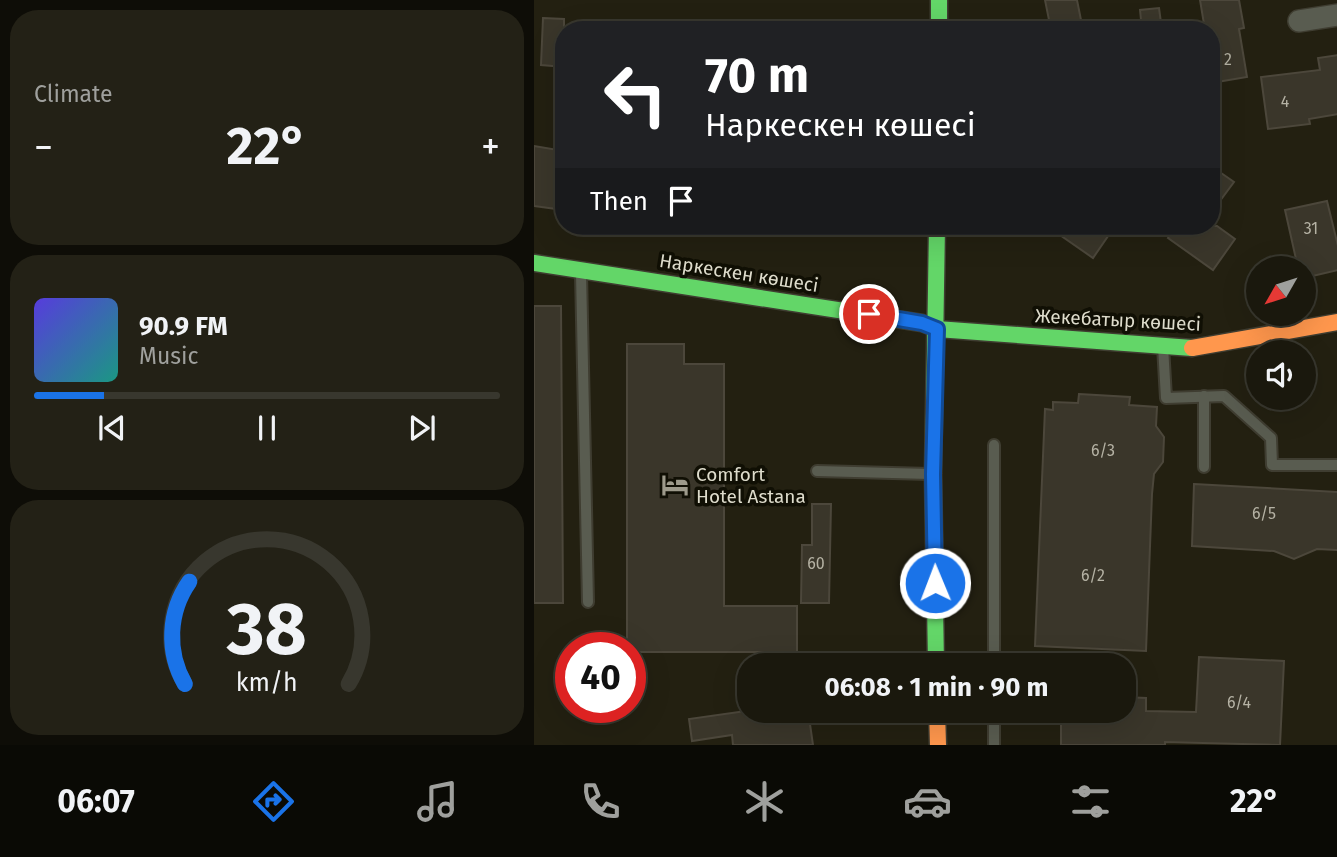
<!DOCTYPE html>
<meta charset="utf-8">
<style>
:root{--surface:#1a180d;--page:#232116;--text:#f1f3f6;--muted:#9fa09d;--line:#38372e;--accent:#1a73e8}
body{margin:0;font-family:"Fira Sans",sans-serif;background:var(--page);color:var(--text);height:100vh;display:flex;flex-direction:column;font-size:26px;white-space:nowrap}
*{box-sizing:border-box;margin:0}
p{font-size:23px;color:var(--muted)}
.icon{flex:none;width:38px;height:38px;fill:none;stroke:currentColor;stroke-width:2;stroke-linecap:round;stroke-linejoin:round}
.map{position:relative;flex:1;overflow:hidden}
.details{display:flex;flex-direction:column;gap:10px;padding:10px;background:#0e0d07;width:534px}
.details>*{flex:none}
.hud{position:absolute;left:21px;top:21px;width:665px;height:214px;border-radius:28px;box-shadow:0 7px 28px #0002,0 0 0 2px var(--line);background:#202124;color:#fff;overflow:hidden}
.needle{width:46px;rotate:231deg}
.controls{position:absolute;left:712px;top:256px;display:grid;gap:14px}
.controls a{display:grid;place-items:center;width:70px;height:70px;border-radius:50%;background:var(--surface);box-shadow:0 7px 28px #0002,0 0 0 2px var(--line);font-size:35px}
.speed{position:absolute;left:21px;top:632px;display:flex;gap:14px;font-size:35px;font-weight:700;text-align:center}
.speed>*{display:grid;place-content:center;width:91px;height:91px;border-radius:50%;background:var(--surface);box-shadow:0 7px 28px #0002,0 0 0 2px var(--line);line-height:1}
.speed .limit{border:10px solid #d22;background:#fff;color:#111}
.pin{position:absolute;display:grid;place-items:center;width:60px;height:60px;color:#fff;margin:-30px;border:4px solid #fff;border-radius:50%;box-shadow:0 2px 7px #0007}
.me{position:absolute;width:77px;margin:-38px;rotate:359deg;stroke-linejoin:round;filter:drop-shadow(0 0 5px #0008)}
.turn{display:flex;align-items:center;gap:24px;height:147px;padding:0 35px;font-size:32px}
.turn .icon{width:91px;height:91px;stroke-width:2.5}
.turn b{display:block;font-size:49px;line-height:60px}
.then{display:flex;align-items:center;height:66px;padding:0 35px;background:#0003;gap:14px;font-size:26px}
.big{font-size:52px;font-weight:700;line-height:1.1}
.details .tile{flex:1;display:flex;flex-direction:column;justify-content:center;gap:10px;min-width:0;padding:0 24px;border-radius:28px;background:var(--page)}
.details .dial{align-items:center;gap:0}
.dial svg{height:182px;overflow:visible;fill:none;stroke:var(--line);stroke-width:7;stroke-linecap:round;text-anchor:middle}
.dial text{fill:var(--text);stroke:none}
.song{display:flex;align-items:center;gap:21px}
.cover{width:84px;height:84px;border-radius:10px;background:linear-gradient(135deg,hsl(250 70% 55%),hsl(170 70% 35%))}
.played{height:7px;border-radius:4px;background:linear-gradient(90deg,var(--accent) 15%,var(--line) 15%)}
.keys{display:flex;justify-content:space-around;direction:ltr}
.heat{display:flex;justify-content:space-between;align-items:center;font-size:38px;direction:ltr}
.trip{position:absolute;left:203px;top:653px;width:399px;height:70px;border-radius:28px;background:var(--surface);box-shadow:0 7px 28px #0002,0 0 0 2px var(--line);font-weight:700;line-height:70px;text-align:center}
.tabs{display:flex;height:112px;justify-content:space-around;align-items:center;background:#0a0a05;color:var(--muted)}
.tabs .icon{width:49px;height:49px}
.tabs .on{color:var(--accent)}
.tabs b{font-size:32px;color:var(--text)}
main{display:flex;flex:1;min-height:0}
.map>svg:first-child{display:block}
.building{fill:#3a362a;stroke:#4c473b;stroke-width:2}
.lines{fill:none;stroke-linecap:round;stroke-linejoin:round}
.lane-casing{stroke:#3f3d31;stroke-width:14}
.street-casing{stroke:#3f3d31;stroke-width:24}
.fast-casing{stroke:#3f3d31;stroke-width:19}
.slow-casing{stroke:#3f3d31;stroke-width:19}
.lane{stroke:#595c50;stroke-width:10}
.street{stroke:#595c50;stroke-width:21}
.fast{stroke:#63d668;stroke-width:16}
.slow{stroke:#ff974d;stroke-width:16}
.route-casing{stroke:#114b97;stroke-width:18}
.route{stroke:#1a73e8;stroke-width:12}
.labels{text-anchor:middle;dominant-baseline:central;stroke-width:7;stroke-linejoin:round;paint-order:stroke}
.number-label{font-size:16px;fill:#b5b2a4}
.street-label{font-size:19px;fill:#dedccc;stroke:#100f04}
.poi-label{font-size:19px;fill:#dedccc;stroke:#100f04;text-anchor:start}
</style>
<main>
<section class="details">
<div class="tile"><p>Climate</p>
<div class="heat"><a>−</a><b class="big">22°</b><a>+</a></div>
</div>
<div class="tile">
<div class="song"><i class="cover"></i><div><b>90.9 FM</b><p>Music</p></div></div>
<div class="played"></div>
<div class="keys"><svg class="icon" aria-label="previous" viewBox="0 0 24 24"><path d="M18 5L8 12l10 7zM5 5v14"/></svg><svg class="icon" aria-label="pause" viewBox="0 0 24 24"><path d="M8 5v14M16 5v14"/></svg><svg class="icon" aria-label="next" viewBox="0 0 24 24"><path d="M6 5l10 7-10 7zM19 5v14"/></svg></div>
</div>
<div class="tile dial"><svg viewBox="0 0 100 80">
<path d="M14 69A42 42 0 1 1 86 69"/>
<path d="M14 69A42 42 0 0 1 16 24" stroke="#1a73e8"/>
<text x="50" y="56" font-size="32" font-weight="700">38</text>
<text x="50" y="72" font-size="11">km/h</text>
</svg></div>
</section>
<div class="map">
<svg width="804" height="745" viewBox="0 0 804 745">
<rect width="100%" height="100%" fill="#232011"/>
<!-- building -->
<g class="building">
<polygon points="511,0 543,0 549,30 517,30"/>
<polygon points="666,0 705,0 710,28 705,29 713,77 677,83 677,30 671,30"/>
<polygon points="625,8 628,30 608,30 606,10"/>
<polygon points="9,18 30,19 30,67 7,65"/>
<polygon points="804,55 804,114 775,119 776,124 734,129 727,77 786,70 784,58"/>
<polygon points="0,146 30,151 30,210 0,206"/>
<polygon points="677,166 700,182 677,213"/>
<polygon points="793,201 804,246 804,270 770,278 770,268 764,268 751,210"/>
<polygon points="513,226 581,226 559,258"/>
<polygon points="642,226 683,226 701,239 679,270 634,238"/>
<polygon points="0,306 27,306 29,603 0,603"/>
<polygon points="93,344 150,344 150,364 190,364 190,606 263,606 263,652 96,652 96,648 93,648"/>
<polygon points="545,394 596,397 595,405 623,407 622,426 630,437 629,462 620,474 618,494 612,651 501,646 511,409 519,410 519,402 544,403"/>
<polygon points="660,484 804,492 804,550 783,549 760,559 740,551 658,546"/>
<polygon points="278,504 297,504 295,603 267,603 268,545 278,545"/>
<polygon points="665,657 750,661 746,745 631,742 631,745 527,745 527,713 534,713 535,710 590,710 590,697 612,698 612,711 662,712"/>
<polygon points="219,710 274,710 279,745 199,745 198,735 158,741 155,719"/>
</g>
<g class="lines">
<defs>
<g id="lane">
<polyline points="47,273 54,602"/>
<polyline points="629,346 632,398 690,396 737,438 738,465 804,465"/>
<polyline points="670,396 670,467"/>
<polyline points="283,471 396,474"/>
<polyline points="460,665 460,445"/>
<polyline points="460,745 460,710"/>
</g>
<polyline id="street" points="765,21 804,15"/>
<g id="fast">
<polyline points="405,0 405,30"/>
<polyline points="0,263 388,323 403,329 658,348"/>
<polyline points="402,665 399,474 403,226"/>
</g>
<g id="slow">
<polyline points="658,348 804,322"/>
<polyline points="403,710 404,745"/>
</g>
</defs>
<!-- lane casing -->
<use href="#lane" class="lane-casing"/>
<!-- street casing -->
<use href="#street" class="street-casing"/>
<!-- fast casing -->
<use href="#fast" class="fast-casing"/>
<!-- slow casing -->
<use href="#slow" class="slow-casing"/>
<!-- lane -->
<use href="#lane" class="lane"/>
<!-- street -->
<use href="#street" class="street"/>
<!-- fast -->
<use href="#fast" class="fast"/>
<!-- slow -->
<use href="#slow" class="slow"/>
</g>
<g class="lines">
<defs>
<polyline id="route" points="335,314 388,323 403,329 399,474 401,583"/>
</defs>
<!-- route casing -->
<use href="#route" class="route-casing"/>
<!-- route -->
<use href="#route" class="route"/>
</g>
<!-- icons -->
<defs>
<symbol id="hotel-bare" viewBox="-9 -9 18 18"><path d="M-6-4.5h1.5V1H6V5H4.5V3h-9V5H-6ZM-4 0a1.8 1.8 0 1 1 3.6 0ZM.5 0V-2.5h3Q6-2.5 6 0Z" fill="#9d9a8b" stroke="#100f04" stroke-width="2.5" paint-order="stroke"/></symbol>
</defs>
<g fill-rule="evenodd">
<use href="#hotel-bare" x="122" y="466" width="38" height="38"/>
</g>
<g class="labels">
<!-- number labels -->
<g class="number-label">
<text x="694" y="59">2</text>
<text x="751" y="101">4</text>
<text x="777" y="228">31</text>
<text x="569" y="450">6/3</text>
<text x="730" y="513">6/5</text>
<text x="282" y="563">60</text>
<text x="559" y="575">6/2</text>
<text x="705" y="702">6/4</text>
</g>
<!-- street labels -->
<g class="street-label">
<text transform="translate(205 273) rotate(9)">Наркескен көшесі</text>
<text transform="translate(584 320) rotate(3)">Жекебатыр көшесі</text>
</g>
<!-- poi labels -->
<g class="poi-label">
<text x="162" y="474">Comfort<tspan x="162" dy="22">Hotel Astana</tspan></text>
</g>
</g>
</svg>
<div class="controls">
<a><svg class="needle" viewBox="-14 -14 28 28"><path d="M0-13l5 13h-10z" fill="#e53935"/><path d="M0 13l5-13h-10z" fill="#9fa09d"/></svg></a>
<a><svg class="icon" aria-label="sound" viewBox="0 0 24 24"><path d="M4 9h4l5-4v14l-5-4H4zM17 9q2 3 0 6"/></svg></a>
</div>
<div class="speed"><div class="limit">40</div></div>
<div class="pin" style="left:335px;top:314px;background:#d93025"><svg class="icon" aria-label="arrive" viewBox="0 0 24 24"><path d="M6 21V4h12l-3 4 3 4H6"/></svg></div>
<svg class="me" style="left:401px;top:583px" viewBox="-20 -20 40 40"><circle r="17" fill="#1a73e8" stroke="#fff" stroke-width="3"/><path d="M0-11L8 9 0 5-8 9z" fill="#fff"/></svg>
<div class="trip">06:08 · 1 min · 90 m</div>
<div class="hud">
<div class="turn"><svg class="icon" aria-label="left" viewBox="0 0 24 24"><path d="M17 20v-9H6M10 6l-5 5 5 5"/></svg><div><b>70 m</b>Наркескен көшесі</div></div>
<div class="then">Then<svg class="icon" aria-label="arrive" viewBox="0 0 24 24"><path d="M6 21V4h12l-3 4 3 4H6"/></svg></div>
</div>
</div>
</main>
<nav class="tabs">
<b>06:07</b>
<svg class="icon on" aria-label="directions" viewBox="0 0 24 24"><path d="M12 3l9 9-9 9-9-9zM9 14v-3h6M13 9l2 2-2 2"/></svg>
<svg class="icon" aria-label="music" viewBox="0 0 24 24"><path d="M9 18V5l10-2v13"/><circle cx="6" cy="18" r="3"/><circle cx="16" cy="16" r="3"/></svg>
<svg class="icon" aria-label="phone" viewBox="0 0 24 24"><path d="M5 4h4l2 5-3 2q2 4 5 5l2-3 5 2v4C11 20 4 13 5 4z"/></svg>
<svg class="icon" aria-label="climate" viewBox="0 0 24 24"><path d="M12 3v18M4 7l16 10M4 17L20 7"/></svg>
<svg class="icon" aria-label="car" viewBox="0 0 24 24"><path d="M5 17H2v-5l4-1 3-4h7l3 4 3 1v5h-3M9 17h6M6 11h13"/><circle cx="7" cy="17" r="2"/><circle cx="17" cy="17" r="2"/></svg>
<svg class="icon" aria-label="filters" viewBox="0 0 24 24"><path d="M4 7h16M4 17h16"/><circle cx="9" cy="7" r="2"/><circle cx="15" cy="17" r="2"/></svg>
<b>22°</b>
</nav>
